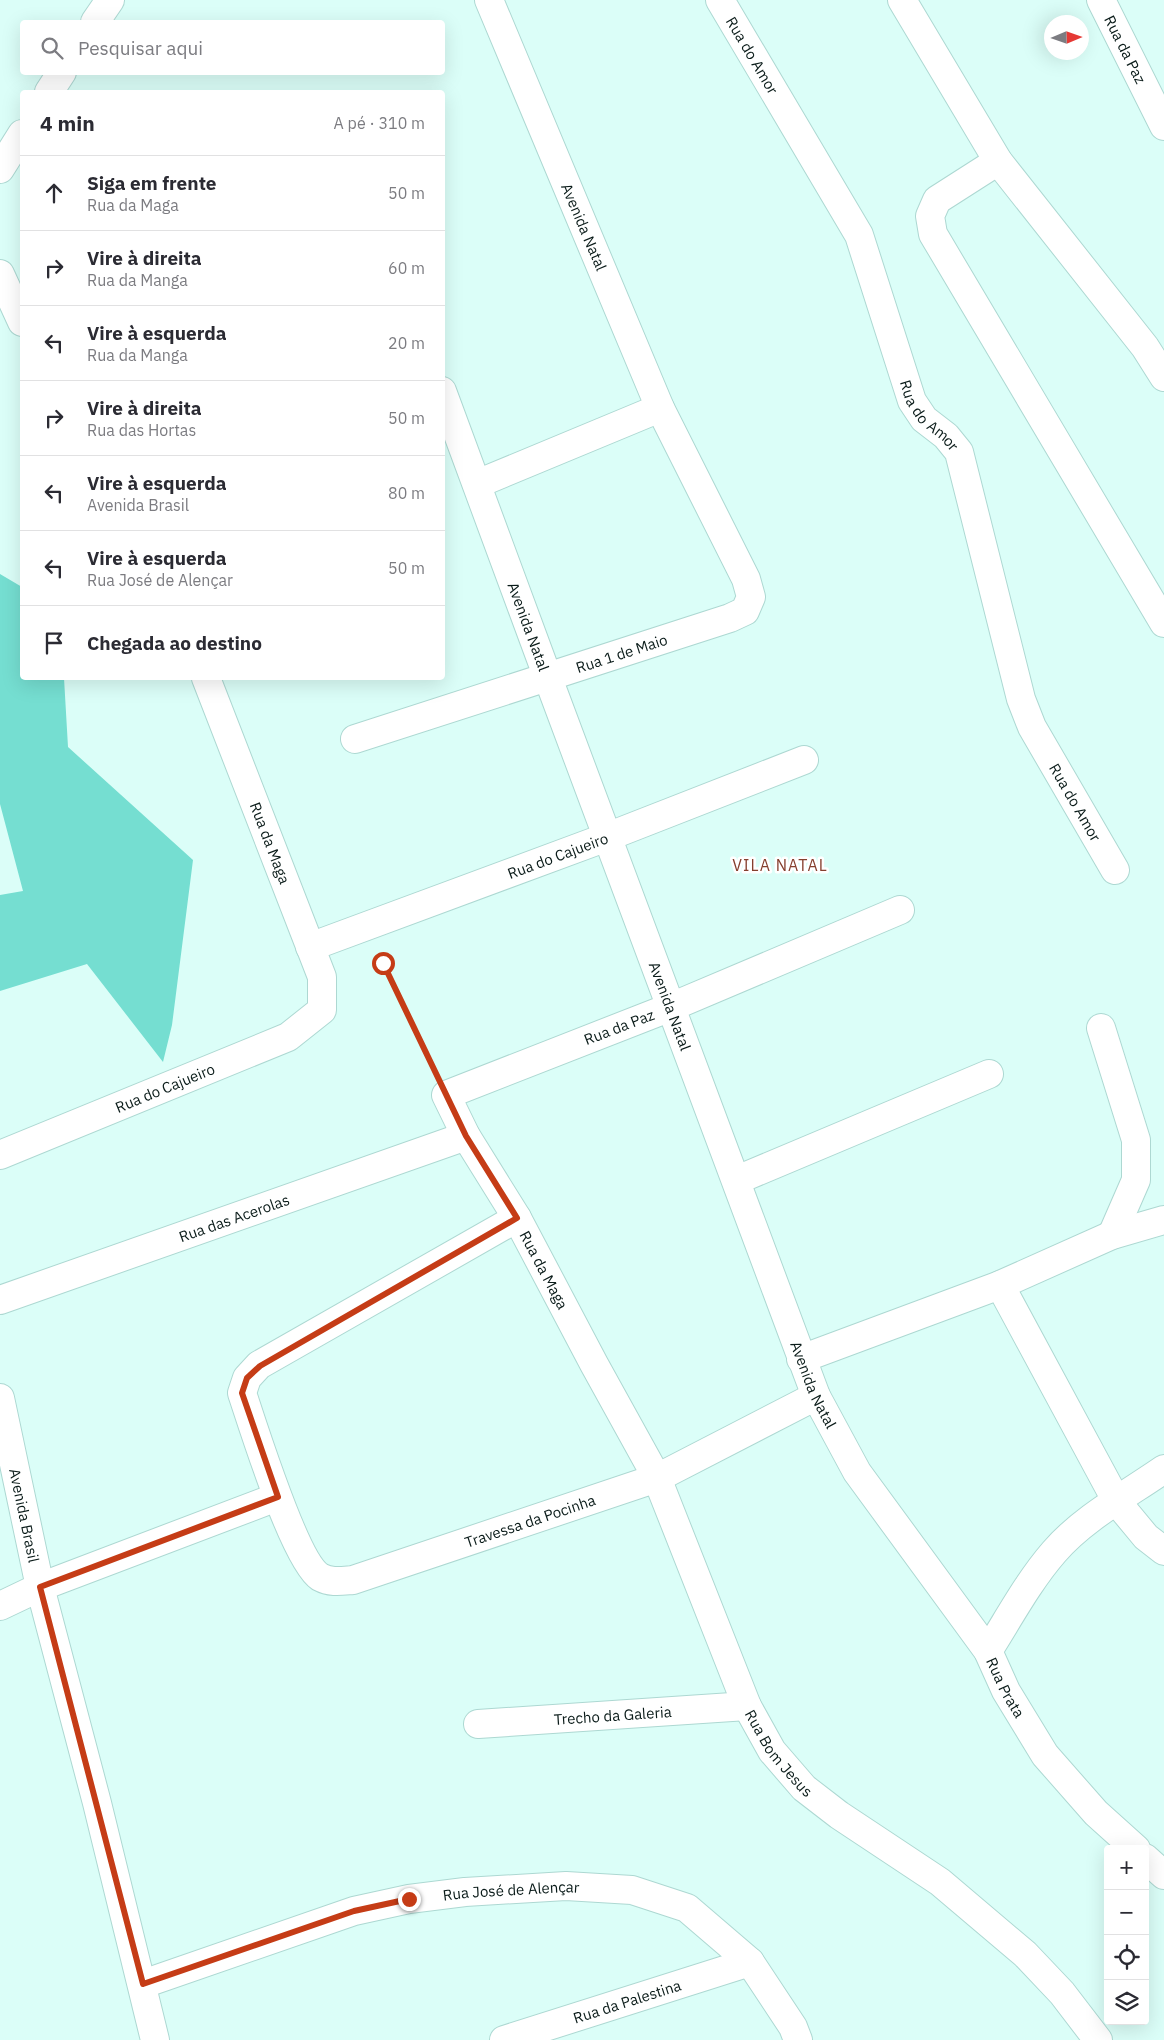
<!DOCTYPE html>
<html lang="pt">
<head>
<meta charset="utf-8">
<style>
  body { margin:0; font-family:"IBM Plex Sans",sans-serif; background:#f7f7f7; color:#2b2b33 }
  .controls { position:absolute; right:15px; bottom:15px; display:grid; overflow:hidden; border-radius:5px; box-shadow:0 5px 20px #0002 }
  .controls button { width:45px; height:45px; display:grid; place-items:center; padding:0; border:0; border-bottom:1px solid #e1e1e2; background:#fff; color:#2b2b33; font:25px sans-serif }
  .compass { position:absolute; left:1044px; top:15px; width:45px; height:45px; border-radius:50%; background:#fff; box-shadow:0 5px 20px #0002; rotate:88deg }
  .stop { position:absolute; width:15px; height:15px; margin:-11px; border:4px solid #c53c16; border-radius:50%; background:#fff }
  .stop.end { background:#c53c16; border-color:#fff; box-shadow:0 1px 5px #0008 }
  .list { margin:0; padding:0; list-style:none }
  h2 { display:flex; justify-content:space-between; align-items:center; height:65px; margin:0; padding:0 20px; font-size:21px }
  h2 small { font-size:16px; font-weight:400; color:#7c7c81 }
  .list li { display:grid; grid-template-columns:32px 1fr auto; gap:15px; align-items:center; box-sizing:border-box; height:75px; padding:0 20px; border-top:1px solid #e1e1e2 }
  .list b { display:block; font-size:19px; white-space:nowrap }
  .list p { margin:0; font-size:16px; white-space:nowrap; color:#7c7c81 }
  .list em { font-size:16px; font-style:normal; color:#7c7c81 }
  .icon { flex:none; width:28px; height:28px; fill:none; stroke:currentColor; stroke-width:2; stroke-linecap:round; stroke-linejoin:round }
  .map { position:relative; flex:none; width:1164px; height:2040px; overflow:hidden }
  .search { position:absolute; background:#fff; box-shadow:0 5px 20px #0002; left:20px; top:20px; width:425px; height:55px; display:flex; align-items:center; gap:12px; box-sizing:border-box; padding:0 18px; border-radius:5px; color:#7c7c81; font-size:19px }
  .panel { position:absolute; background:#fff; box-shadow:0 5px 20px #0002; left:20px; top:90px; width:425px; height:590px; border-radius:5px }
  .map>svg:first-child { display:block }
  .green { fill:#75ded1 }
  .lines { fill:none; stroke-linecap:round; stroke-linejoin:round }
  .minor-casing { stroke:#add8d2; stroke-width:30 }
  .tertiary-casing { stroke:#add8d2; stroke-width:30 }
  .path { stroke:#77918d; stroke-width:3; stroke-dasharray:4 2.5; stroke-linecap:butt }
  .minor { stroke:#fff; stroke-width:28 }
  .tertiary { stroke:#fff; stroke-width:28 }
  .route { stroke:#c53c16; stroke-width:6 }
  .labels { text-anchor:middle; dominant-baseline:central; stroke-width:5; stroke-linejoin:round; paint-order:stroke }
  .street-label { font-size:15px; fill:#0a1b19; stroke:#fff }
  .neighbourhood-label { font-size:16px; letter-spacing:1px; fill:#853f2e; stroke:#fff }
</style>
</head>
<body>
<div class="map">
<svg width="1164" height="2040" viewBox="0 0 1164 2040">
  <rect width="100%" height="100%" fill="#dbfef8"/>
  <path class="green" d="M0,574L22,587V678H64L68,747L193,860L172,1025L163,1062L87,964L0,991V895L23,891L0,804Z"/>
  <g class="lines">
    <defs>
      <g id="minor">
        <path id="s1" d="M720,0L859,235L912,401L924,419L946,436L959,452L1021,699L1032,727L1115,870"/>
        <path d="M902,0L998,161L1145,347L1164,377"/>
        <path id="s2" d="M1101,0L1164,126"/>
        <path d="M998,161L937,200L930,216L933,234L1164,623"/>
        <path d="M0,274L22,322"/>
        <path id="s3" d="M442,391L548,678L816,1396L857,1472L988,1651L1006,1691L1045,1755L1096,1813L1136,1849"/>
        <path d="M477,484L660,408"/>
        <path id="s4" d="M355,739L730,618L745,611L751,597L746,579L660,408L489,0"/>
        <path id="s5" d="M900,910L671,1007L446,1095L466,1136L517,1218L594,1364L657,1478L747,1706L772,1751L804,1788L839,1815L940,1882L1025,1954L1062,1993L1098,2040"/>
        <path id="s6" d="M310,947L607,837L804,760"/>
        <path d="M1101,1028L1136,1140V1180L1112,1235"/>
        <path id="s7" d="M0,1155L288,1037L322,1010V977L206,678"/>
        <path d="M737,1180L989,1074"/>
        <path id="s8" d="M517,1218L259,1365L247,1378L242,1393C253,1426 295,1561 320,1577C331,1583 341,1581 353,1580L657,1478L816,1396"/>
        <path d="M1000,1285L1117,1502L1146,1537L1164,1551"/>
        <path id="s9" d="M0,1300L466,1136"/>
        <path d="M801,1359L1000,1285L1112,1235L1164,1220"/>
        <path d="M0,1606L40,1587L277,1497"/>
        <path d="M988,1651C1009,1618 1028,1582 1054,1552C1082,1519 1128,1494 1164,1469"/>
        <path id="s10" d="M478,1724L747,1706"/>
        <path d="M1145,1858L1164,1875"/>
        <path id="s11" d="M143,1984L354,1911L409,1899L465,1892L566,1886L632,1890L687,1908L750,1962L793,2027L798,2040"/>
        <path id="s12" d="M504,2040L750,1962"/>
      </g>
      <g id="tertiary">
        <path d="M95,22L110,0"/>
        <path d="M49,92L62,72"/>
        <path d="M0,169L22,134"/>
        <path id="s13" d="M0,1398L40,1587L97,1803L155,2040"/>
      </g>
    </defs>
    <use href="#minor" class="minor-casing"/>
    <use href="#tertiary" class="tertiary-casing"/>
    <path class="path" d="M383,963L432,1067"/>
    <use href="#minor" class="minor"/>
    <use href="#tertiary" class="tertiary"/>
  </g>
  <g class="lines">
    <path class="route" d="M383,963L466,1136L517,1218L260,1366L247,1378L242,1393L278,1497L40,1587L143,1984L354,1911L409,1899"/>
  </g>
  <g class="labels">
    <g class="street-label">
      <text stroke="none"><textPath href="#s2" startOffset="55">Rua da Paz</textPath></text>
      <text stroke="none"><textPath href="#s1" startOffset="64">Rua do Amor</textPath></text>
      <text transform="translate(584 227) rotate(67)">Avenida Natal</text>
      <text stroke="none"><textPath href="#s1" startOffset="469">Rua do Amor</textPath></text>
      <text stroke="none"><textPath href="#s3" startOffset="251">Avenida Natal</textPath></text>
      <text stroke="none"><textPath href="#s4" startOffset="280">Rua 1 de Maio</textPath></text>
      <text stroke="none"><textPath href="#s1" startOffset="889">Rua do Amor</textPath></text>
      <text transform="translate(270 843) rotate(69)">Rua da Maga</text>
      <text stroke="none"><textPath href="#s6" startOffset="264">Rua do Cajueiro</textPath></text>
      <text stroke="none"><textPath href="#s3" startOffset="656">Avenida Natal</textPath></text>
      <text transform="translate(619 1027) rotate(-21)">Rua da Paz</text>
      <text stroke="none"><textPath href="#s7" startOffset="178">Rua do Cajueiro</textPath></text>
      <text stroke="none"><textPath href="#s9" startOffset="248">Rua das Acerolas</textPath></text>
      <text stroke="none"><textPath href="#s5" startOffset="691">Rua da Maga</textPath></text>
      <text stroke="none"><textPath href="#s3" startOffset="1061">Avenida Natal</textPath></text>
      <text stroke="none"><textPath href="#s13" startOffset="120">Avenida Brasil</textPath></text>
      <text stroke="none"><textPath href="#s8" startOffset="752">Travessa da Pocinha</textPath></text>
      <text stroke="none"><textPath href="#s3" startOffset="1421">Rua Prata</textPath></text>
      <text stroke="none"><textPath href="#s10" startOffset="135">Trecho da Galeria</textPath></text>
      <text stroke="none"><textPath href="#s5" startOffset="1230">Rua Bom Jesus</textPath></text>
      <text stroke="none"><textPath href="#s11" startOffset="382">Rua José de Alençar</textPath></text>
      <text stroke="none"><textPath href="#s12" startOffset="129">Rua da Palestina</textPath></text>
    </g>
    <g class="neighbourhood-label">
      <text x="780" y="865">VILA NATAL</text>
    </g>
  </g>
</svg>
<div class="controls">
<button>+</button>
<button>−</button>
<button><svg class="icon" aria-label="locate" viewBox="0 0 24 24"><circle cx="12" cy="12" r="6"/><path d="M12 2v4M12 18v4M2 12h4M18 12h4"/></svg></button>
<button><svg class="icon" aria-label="layers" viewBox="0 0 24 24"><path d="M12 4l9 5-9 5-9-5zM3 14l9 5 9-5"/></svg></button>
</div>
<svg class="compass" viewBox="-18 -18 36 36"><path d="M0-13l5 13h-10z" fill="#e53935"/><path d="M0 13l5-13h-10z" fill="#7c7c81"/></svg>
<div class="stop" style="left:383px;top:963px"></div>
<div class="stop end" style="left:409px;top:1899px"></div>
<div class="search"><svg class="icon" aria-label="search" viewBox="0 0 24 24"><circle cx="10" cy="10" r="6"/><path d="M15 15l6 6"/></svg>Pesquisar aqui</div>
<section class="panel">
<h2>4 min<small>A pé · 310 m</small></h2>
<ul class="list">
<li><svg class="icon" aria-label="ahead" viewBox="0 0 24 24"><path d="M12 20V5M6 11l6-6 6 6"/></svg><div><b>Siga em frente</b><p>Rua da Maga</p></div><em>50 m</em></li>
<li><svg class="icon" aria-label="right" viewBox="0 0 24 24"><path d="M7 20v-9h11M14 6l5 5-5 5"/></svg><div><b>Vire à direita</b><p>Rua da Manga</p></div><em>60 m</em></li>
<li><svg class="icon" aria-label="left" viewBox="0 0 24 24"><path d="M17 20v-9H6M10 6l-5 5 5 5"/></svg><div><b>Vire à esquerda</b><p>Rua da Manga</p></div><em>20 m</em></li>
<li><svg class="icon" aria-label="right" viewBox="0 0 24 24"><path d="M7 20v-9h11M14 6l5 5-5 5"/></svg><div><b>Vire à direita</b><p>Rua das Hortas</p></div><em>50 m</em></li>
<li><svg class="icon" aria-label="left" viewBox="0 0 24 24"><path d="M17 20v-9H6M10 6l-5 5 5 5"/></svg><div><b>Vire à esquerda</b><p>Avenida Brasil</p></div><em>80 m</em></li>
<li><svg class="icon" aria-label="left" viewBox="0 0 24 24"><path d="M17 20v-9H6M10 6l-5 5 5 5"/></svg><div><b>Vire à esquerda</b><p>Rua José de Alençar</p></div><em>50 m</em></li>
<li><svg class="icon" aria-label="arrive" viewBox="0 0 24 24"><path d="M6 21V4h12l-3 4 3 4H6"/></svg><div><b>Chegada ao destino</b></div></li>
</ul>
</section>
</div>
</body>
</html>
